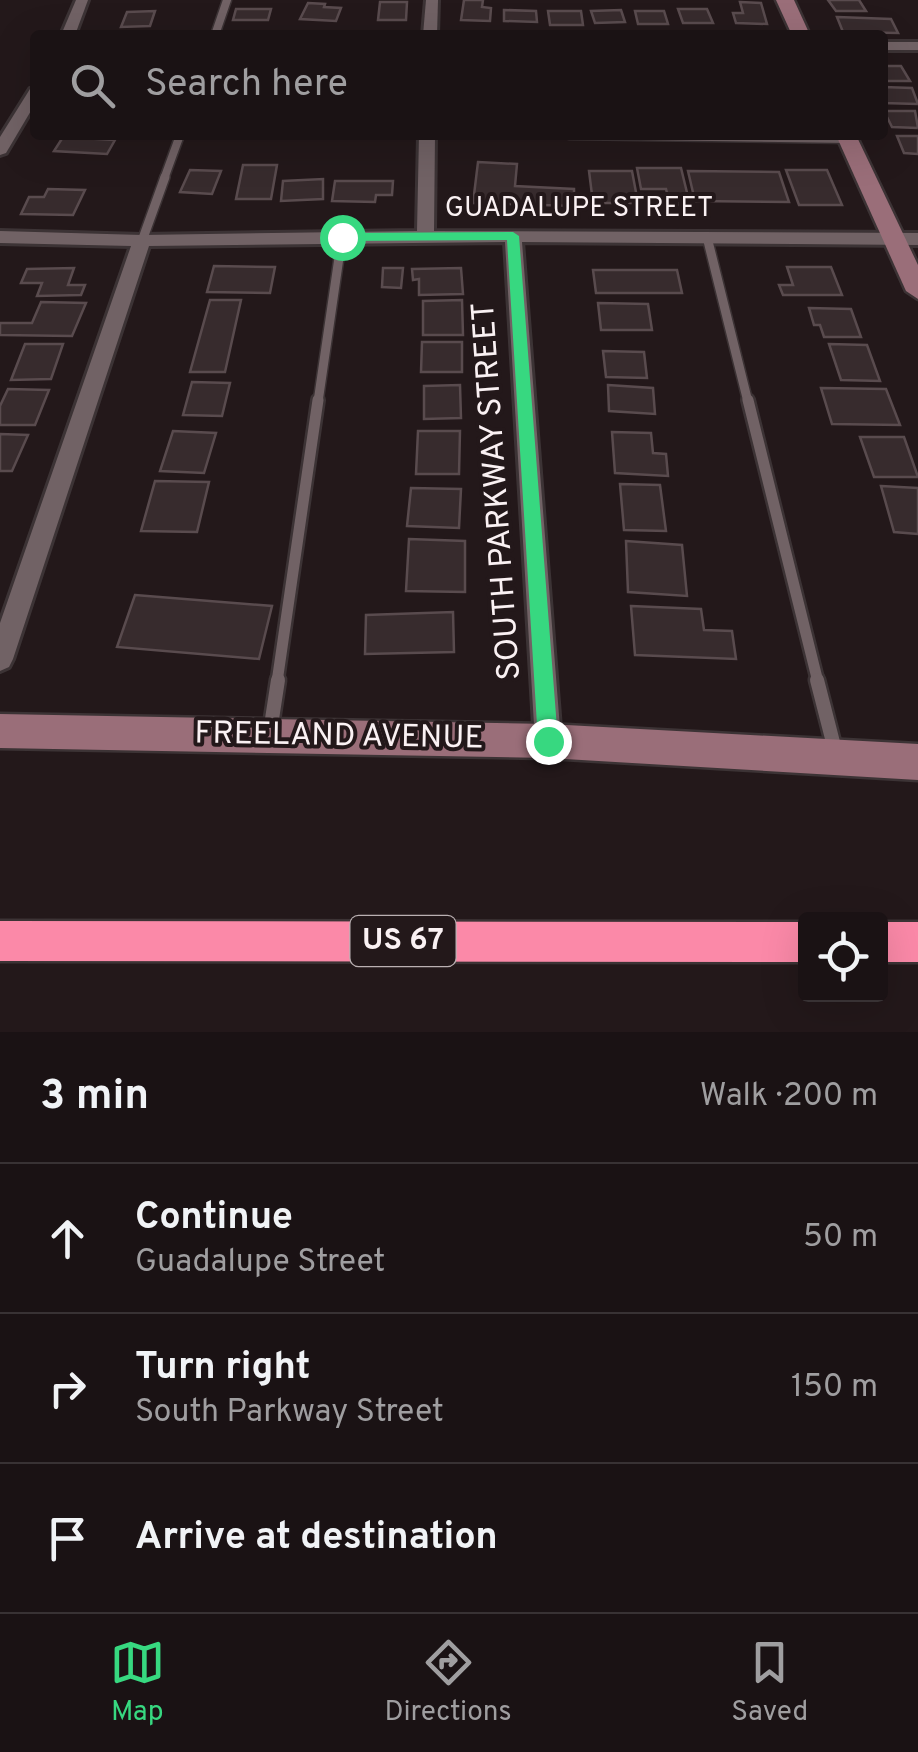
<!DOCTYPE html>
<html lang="en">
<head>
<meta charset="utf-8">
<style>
  body { margin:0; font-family:Overpass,sans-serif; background:#231b1d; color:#f1f3f6 }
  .controls { position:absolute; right:30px; bottom:30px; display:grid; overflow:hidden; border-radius:10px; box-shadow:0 10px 40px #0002 }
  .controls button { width:90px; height:90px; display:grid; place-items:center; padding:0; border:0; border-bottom:2px solid #383234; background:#1a1214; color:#f1f3f6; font:50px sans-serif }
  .stop { position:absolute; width:30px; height:30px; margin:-22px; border:8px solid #37d880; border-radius:50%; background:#fff }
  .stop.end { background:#37d880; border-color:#fff; box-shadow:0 2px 10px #0008 }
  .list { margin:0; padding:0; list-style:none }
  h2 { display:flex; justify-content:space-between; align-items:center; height:130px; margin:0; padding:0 40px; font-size:42px }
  h2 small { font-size:32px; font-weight:400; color:#9f9ea0 }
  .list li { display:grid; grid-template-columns:65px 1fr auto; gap:30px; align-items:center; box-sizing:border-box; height:150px; padding:0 40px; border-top:2px solid #383234 }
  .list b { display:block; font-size:38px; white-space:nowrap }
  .list p { margin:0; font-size:32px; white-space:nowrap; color:#9f9ea0 }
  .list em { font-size:32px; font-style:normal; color:#9f9ea0 }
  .icon { flex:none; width:55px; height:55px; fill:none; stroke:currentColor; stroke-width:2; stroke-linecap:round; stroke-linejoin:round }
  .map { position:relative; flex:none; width:918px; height:1032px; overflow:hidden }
  .search { position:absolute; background:#1a1214; box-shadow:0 10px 40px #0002; left:30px; right:30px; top:30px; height:110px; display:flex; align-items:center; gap:25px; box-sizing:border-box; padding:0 35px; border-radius:10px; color:#9f9ea0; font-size:38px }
  .sheet { height:580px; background:#1a1214 }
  nav { display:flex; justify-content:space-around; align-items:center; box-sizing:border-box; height:140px; border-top:2px solid #383234; background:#1a1214; font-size:28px; color:#9f9ea0 }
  nav a { display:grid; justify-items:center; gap:5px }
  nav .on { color:#37d880 }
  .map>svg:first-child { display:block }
  .building { fill:#372b2d; stroke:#594b4e; stroke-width:2.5 }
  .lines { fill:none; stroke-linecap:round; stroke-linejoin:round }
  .lane-far3-casing { stroke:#3c3335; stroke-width:11 }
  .lane-far2-casing { stroke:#3c3335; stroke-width:12 }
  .lane-far1-casing { stroke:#3c3335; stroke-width:16 }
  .lane-casing { stroke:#3c3335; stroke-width:19 }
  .street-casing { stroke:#3c3335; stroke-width:6 }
  .secondary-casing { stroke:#3c3335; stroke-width:5 }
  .highway-casing { stroke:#3c3335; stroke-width:5 }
  .lane-far3 { stroke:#716265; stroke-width:8 }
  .lane-far2 { stroke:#716265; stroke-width:9 }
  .lane-far1 { stroke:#716265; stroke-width:11 }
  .lane { stroke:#716265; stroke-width:14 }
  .street { fill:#716265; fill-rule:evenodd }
  .secondary { fill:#9a6e79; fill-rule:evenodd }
  .highway { fill:#fb89a8; fill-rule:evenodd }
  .route { fill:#37d880 }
  .labels { text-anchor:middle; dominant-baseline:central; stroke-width:8; stroke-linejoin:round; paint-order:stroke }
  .far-street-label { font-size:28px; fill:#faf1f3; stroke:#23181a }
  .shield { fill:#23181a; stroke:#bab0b2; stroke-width:2.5 }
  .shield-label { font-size:30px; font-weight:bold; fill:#faf1f3 }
  .street-label { font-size:32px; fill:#faf1f3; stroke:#23181a }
</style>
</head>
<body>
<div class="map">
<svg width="918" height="1032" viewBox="0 0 918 1032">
  <rect width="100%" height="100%" fill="#23181a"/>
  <g class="building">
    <path d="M464,0H483L482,7L491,8L490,21L461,20Z"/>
    <path d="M828,0H859L866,11H836Z"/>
    <path d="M380,2H407L406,20H378Z"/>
    <path d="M740,2L761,3L767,24L736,23L733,13H743Z"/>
    <path d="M308,3L325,4L324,7L341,8L336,21L300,19Z"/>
    <path d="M236,9H271L268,20H233Z"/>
    <path d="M678,9H707L713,23H683Z"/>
    <path d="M504,10L536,11L537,22L504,21Z"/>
    <path d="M621,10L625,22L595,23L591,11Z"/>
    <path d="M155,11L150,26L121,27L127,12Z"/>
    <path d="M548,11H581L583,25H550Z"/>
    <path d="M635,11H664L668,24H638Z"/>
    <path d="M837,17L891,19L898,33L843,32Z"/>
    <path d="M883,66H901L910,81H883Z"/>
    <path d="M883,87L912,88L918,104L883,103Z"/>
    <path d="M884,111H915L918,128L892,127Z"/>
    <path d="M897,136H918V154L904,153Z"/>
    <path d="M63,137L115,140L107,154L54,151Z"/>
    <path d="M478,162L517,164L515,186L574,189V206L473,203Z"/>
    <path d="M243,165H277L271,199H236Z"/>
    <path d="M637,168H681L690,205H670L666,189H641Z"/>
    <path d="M190,170L221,171L212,194L180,192Z"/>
    <path d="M786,170H827L842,205H799Z"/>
    <path d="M589,171H632L638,203H593Z"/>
    <path d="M688,171L779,172L789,202L695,201Z"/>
    <path d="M323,179V199L281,201L283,181Z"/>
    <path d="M335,181H393L392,195H376L375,202L332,201Z"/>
    <path d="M48,189L85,190L73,215L21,214L29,197H44Z"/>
    <path d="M214,266L275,267L270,293L207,292Z"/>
    <path d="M787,267H831L842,295H783L779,285H793Z"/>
    <path d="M74,268L68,285H85L81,295L37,296L42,283H21L27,269Z"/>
    <path d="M383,268H403L401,288L382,287Z"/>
    <path d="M461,268L463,294L419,295V279L413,280L412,269Z"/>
    <path d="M593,270H677L682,293H596Z"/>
    <path d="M210,300H241L225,372H190Z"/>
    <path d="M462,300L463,335H423V301Z"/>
    <path d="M41,302L86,303L72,336L0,335V323H32Z"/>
    <path d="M598,303L648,304L652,330H601Z"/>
    <path d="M809,308L851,309L861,337H824L820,325H814Z"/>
    <path d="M422,342H462V372H421Z"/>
    <path d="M25,344H63L51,379L11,380Z"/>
    <path d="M829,344L867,345L880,381L841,380Z"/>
    <path d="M603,351L644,352L647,378L606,377Z"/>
    <path d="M192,382L230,383L222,416L183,415Z"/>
    <path d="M460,385L461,418L424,419V386Z"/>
    <path d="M608,385L653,388L655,414L609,411Z"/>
    <path d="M821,388L886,389L900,425L832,424Z"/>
    <path d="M8,389L49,390L35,425H0V406Z"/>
    <path d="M173,431L216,433L204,473L160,471Z"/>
    <path d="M418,431H460L459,474H416Z"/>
    <path d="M612,432L651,433L653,453L666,454L668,476L615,473Z"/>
    <path d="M0,434L28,435L12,471H0Z"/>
    <path d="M860,437H904L918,477H874Z"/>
    <path d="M155,481L209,482L197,532L141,531Z"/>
    <path d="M620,484L660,485L666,531L624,530Z"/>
    <path d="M881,486L918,488V534L894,532Z"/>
    <path d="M411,488L461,489L459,528L407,526Z"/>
    <path d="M409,539L465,541V592L406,591Z"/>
    <path d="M626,541L682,545L687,596L628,592Z"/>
    <path d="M135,595L272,606L259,659L117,647Z"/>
    <path d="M631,606L701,609L704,630L732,631L736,659L635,655Z"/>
    <path d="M453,612L454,652L365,654L366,615Z"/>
  </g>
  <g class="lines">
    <defs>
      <g id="lane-far3">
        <path d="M215,35L227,0"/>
        <path d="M569,135L848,139"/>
        <path d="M164,179L180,135"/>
      </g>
      <g id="lane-far2">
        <path d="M707,237L748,402"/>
        <path d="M142,241L165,177"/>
        <path d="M318,402L342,237"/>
      </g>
      <g id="lane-far1">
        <path d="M748,400L818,682"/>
        <path d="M277,682L318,400"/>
      </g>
      <g id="lane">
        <path d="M817,680L836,754"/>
        <path d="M270,732L278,680"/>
      </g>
      <g id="street">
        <path d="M76,0H88L75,35H61Z"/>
        <path d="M426,0H438L437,35H423Z"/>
        <rect x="883" y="42" width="35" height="8"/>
        <path d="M35,88V104L6,153L0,155V137L30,89Z"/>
        <path d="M419,135H435L434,231L918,233V245L522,242L561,741L557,750L548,754L539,750L535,741L505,242L149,246L13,659L9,667L0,671V623L131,246L0,243V231L142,235L417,231Z"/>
      </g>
      <g id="secondary">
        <path d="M776,0H794L810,35H792Z"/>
        <path d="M836,135H856L918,265V299L906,291Z"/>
        <path d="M0,714L548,724L918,744V780L548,758L0,748Z"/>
      </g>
      <g id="highway">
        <path d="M0,921L806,922V962L0,961Z"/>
        <rect x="880" y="922" width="38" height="40"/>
      </g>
    </defs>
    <use href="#lane-far3" class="lane-far3-casing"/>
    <use href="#lane-far2" class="lane-far2-casing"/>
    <use href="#lane-far1" class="lane-far1-casing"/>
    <use href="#lane" class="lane-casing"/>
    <use href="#street" class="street-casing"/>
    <use href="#secondary" class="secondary-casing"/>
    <use href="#highway" class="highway-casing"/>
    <use href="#lane-far3" class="lane-far3"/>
    <use href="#lane-far2" class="lane-far2"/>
    <use href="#lane-far1" class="lane-far1"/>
    <use href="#lane" class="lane"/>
    <use href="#street" class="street"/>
    <use href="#secondary" class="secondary"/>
    <use href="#highway" class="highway"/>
  </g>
  <path class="route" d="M513,232L519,236L558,741L548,751L538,741L507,240L342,241L335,237L342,233Z"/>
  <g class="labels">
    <g class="far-street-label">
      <text x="579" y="209">GUADALUPE STREET</text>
    </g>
    <rect class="shield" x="350.5" y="916" width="105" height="50" rx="8"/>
    <g class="shield-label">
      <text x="403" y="941">US 67</text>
    </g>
    <g class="street-label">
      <text transform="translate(498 491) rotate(-94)">SOUTH PARKWAY STREET</text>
      <text transform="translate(339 737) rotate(1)">FREELAND AVENUE</text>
    </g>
  </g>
</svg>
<div class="controls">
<button><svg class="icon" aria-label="locate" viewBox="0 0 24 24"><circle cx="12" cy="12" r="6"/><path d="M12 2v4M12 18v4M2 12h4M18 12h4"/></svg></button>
</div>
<div class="stop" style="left:342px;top:237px"></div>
<div class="stop end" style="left:548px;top:741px"></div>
<div class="search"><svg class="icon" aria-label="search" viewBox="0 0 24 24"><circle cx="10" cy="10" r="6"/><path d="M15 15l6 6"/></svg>Search here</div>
</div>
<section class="sheet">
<h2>3 min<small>Walk · 200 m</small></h2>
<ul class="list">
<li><svg class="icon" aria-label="ahead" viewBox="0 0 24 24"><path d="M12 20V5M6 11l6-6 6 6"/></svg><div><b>Continue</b><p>Guadalupe Street</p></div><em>50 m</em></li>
<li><svg class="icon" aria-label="right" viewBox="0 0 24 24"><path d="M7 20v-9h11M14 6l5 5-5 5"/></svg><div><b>Turn right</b><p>South Parkway Street</p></div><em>150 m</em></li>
<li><svg class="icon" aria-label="arrive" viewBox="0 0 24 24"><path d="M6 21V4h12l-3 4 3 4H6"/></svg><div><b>Arrive at destination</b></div></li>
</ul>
</section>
<nav>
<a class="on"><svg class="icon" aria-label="map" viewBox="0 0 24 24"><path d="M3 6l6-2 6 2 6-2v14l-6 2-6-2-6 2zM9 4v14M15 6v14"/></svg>Map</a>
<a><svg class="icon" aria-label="directions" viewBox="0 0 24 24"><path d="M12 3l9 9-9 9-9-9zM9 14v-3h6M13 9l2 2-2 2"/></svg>Directions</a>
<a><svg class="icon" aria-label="saved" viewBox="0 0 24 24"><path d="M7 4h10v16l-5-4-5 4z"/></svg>Saved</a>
</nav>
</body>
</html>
